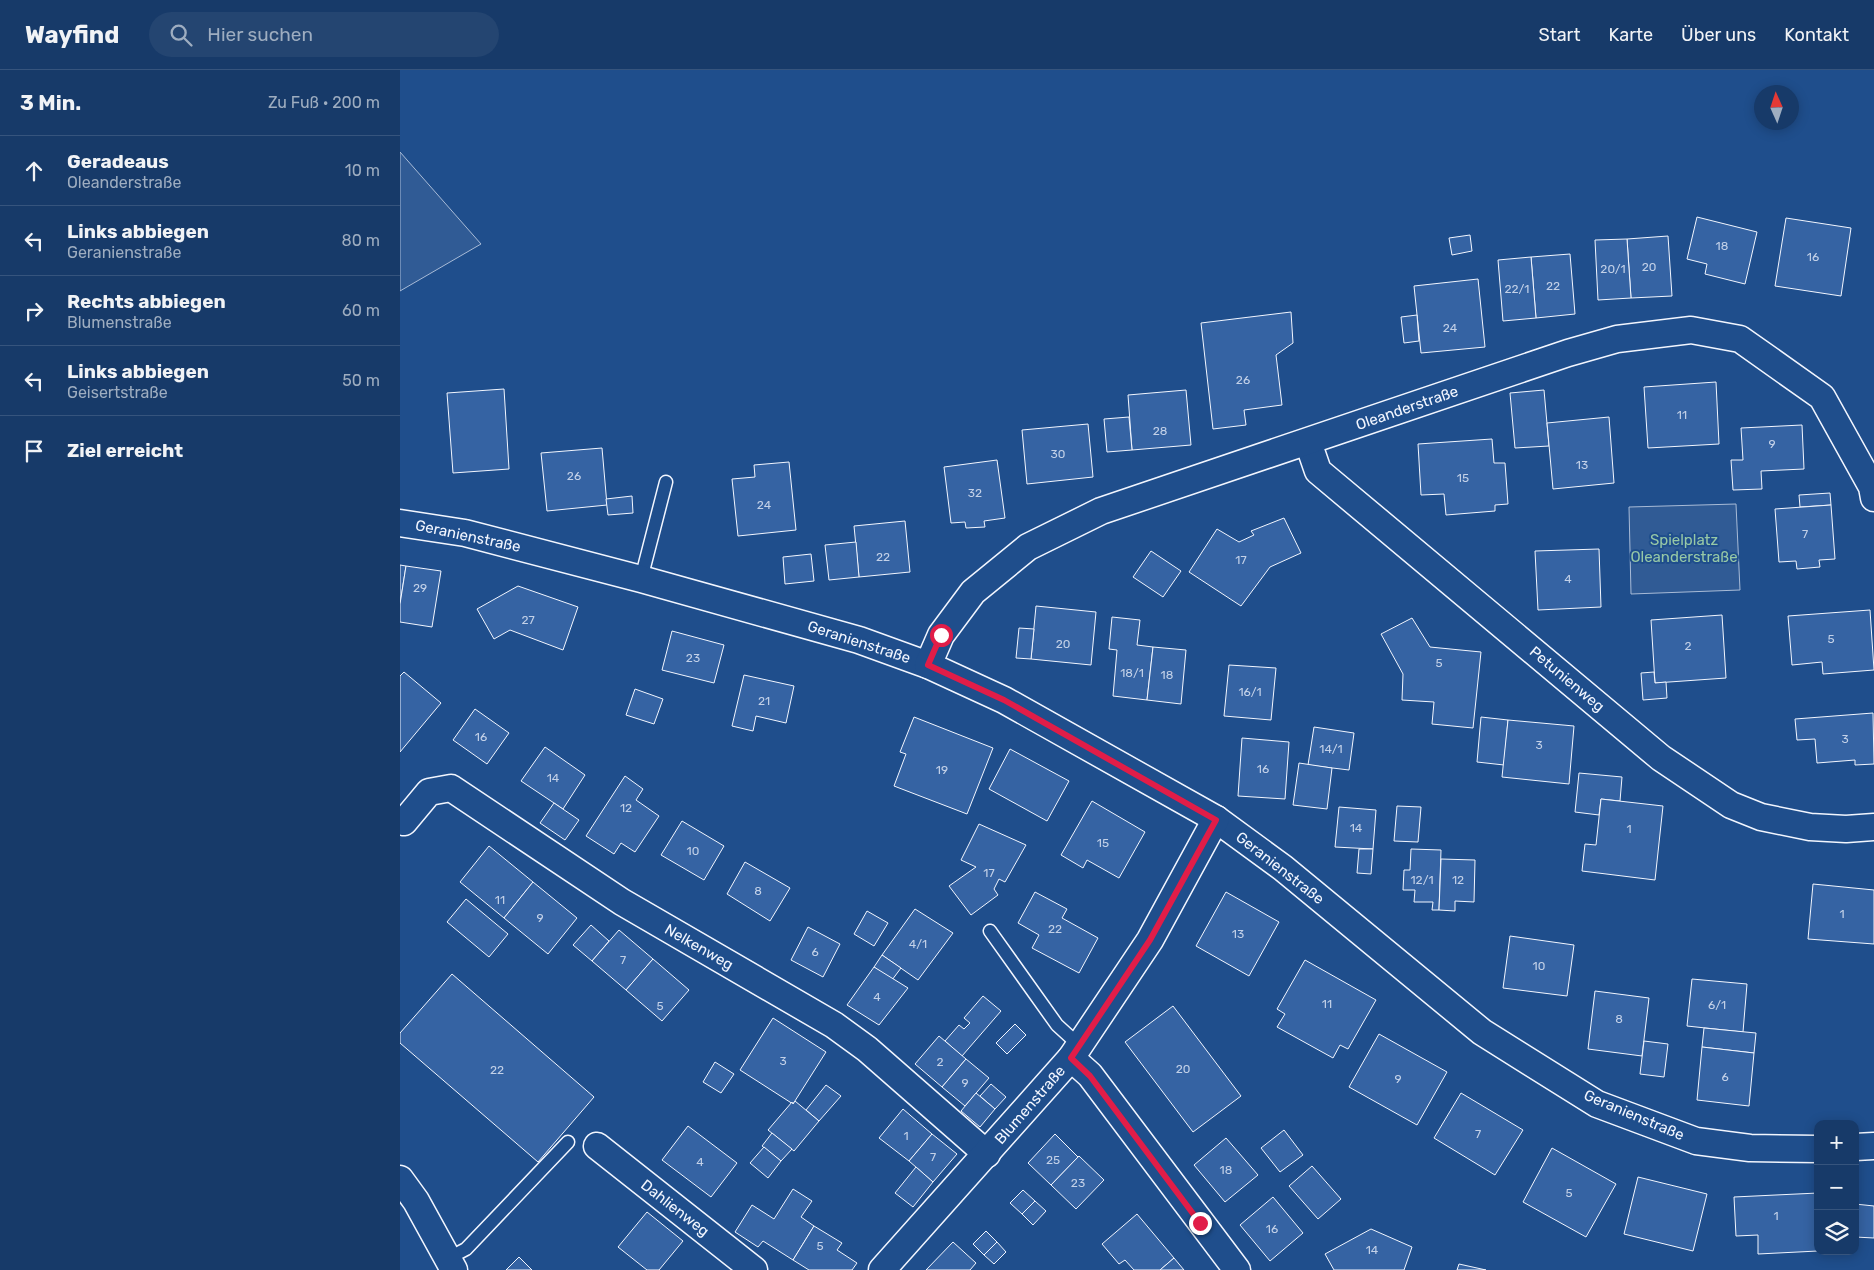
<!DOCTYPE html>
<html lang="de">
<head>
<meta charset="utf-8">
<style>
  body { margin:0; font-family:Rubik,sans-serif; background:#244571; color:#f1f3f6 }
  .controls { position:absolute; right:15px; bottom:15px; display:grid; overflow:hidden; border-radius:10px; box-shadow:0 2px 12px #0003 }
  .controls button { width:45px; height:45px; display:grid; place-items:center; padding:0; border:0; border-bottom:1px solid #36547d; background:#173a69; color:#f1f3f6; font:25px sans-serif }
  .compass { position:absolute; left:1354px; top:15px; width:45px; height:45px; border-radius:50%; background:#173a69; box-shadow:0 2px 12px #0003; rotate:357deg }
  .stop { position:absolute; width:15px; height:15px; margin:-11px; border:4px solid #e11d48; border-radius:50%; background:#fff }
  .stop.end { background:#e11d48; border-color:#fff; box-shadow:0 1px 5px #0008 }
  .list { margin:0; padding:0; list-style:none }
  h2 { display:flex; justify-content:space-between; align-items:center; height:65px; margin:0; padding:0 20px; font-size:21px }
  h2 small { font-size:16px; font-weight:400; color:#9eadc0 }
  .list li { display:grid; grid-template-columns:32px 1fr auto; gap:15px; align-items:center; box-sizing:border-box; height:70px; padding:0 20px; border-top:1px solid #36547d }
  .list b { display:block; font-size:19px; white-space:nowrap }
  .list p { margin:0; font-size:16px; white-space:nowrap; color:#9eadc0 }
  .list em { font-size:16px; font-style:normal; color:#9eadc0 }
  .icon { flex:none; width:28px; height:28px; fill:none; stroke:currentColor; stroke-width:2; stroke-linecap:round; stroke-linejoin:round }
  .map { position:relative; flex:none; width:1474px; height:1200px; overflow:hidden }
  header { display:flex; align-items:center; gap:30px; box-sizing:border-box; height:70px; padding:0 25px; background:#173a69; border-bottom:1px solid #36547d }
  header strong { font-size:24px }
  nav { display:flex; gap:28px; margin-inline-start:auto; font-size:18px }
  .search { width:350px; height:45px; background:#244571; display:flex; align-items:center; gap:12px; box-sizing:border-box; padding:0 18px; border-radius:28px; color:#9eadc0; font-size:19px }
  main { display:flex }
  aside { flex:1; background:#173a69 }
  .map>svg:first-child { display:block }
  .built { fill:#305b95; stroke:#a8bbd7 }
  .building { fill:#3563a3; stroke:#f2f6ff }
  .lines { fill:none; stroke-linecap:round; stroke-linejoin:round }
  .lane-casing { stroke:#f2f6ff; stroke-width:15 }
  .street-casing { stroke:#f2f6ff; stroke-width:29 }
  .lane { stroke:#1f4e8c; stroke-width:12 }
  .street { stroke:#1f4e8c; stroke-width:26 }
  .route { stroke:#e11d48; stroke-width:6 }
  .labels { text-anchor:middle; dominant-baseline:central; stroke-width:4; stroke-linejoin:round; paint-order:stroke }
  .number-label { font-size:12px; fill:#c3d1e8 }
  .street-label { font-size:15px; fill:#f2f6ff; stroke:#1f4e8c }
  .park-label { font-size:15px; fill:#97c8a6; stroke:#1f4e8c }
</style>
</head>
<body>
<header>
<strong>Wayfind</strong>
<div class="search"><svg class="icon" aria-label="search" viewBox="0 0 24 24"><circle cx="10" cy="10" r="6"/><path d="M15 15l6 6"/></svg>Hier suchen</div>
<nav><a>Start</a><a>Karte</a><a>Über uns</a><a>Kontakt</a></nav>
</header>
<main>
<aside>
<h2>3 Min.<small>Zu Fuß · 200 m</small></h2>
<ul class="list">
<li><svg class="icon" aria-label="ahead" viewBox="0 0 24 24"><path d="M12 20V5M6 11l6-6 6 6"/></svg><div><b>Geradeaus</b><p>Oleanderstraße</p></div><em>10 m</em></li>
<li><svg class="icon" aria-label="left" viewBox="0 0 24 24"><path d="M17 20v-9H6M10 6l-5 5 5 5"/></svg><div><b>Links abbiegen</b><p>Geranienstraße</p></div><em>80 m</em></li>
<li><svg class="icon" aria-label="right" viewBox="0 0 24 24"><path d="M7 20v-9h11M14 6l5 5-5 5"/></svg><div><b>Rechts abbiegen</b><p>Blumenstraße</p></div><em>60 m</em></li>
<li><svg class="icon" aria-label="left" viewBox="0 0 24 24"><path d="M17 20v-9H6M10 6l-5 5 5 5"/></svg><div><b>Links abbiegen</b><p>Geisertstraße</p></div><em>50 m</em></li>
<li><svg class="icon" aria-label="arrive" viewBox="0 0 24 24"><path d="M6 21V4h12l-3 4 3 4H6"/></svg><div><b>Ziel erreicht</b></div></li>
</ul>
</aside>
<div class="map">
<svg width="1474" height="1200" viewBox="0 0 1474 1200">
  <rect width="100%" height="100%" fill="#1f4e8c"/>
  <g class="built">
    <path d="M0,82L81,174L0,221Z"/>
    <path d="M1336,434L1340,520L1231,524L1229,437Z"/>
  </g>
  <g class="building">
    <path d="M1297,147L1357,162L1345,214L1305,204L1307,194L1287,189Z"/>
    <path d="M1386,148L1451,158L1441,226L1375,216Z"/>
    <path d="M1070,165L1072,181L1052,185L1049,168Z"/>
    <path d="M1268,166L1272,226L1231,228L1227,169Z"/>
    <path d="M1227,169L1231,228L1198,230L1195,170Z"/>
    <path d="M1170,184L1175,244L1136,248L1131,187Z"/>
    <path d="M1131,187L1136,248L1103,251L1098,190Z"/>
    <path d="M1078,209L1085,277L1021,283L1014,216Z"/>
    <path d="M891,242L893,273L876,285L882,335L844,340L846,355L813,359L801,253Z"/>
    <path d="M1017,245L1019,271L1004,273L1001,247Z"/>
    <path d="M1316,312L1319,374L1248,378L1244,317Z"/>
    <path d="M104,319L109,399L53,403L47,323Z"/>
    <path d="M786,320L791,375L732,380L728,325Z"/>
    <path d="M1144,320L1149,376L1115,378L1110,323Z"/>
    <path d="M729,347L732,380L707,382L704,349Z"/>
    <path d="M1209,347L1214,413L1153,419L1147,353Z"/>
    <path d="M688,354L693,407L627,414L622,360Z"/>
    <path d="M1402,355L1404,399L1361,401L1362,419L1333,420L1331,390H1343L1341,358Z"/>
    <path d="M1092,369L1094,393H1105L1108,434L1095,435V441L1046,445L1044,424L1021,425L1018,374Z"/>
    <path d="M202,378L207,435L147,441L141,383Z"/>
    <path d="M597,390L605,448L584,451L585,457L566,458L565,452L551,453L544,397Z"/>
    <path d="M389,392L396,460L338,466L332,409L355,407L354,395Z"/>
    <path d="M1430,423L1431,435L1400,437L1399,425Z"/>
    <path d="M232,426L233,443L208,445L206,429Z"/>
    <path d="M1431,435L1435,489L1419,490L1420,497L1397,499L1396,491L1379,492L1375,439Z"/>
    <path d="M884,448L901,483L870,497L841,536L789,502L817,459L839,472L854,465L851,461Z"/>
    <path d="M505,451L510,502L459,507L454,456Z"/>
    <path d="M456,472L459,507L429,510L425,475Z"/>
    <path d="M1199,479L1201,537L1138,540L1135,481Z"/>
    <path d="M751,481L781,501L763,527L733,507Z"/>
    <path d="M411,484L414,511L385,514L383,487Z"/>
    <path d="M0,495L6,496L0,534Z"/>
    <path d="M6,496L41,501L32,557L0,552V534Z"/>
    <path d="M118,516L178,537L163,580L110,560L94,569L77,539Z"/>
    <path d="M636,536L696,542L691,595L631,589Z"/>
    <path d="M1470,540L1474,600L1423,604L1422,592L1392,595L1388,546Z"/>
    <path d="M1322,545L1326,608L1255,613L1251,550Z"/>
    <path d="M712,547L740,550L737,575L753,577L747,630L713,626L717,580L709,579Z"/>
    <path d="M1012,548L1030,577L1081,582L1073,658L1032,654L1034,632L1002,630L1003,604L981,564Z"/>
    <path d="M619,558L634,559L631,589L616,588Z"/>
    <path d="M272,561L324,575L314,613L262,600Z"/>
    <path d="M753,577L786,580L781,634L747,630Z"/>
    <path d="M829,595L876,598L871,650L824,646Z"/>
    <path d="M4,602L41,633L0,682V606Z"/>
    <path d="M1254,602L1255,613L1266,612L1267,628L1243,630L1241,603Z"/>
    <path d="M344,605L394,616L386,653L356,646L353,661L332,656Z"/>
    <path d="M235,619L263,629L254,654L226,645Z"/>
    <path d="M75,639L109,663L87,694L53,670Z"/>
    <path d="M1473,643L1474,694L1455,695V690L1417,693L1415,669L1397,670L1395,649Z"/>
    <path d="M514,647L593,678L567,744L494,716L506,684L500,682Z"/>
    <path d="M1081,647L1108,650L1104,695L1077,692Z"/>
    <path d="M1108,650L1174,656L1169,714L1102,707Z"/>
    <path d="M914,657L954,663L949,700L908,695Z"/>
    <path d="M842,668L889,672L885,729L838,726Z"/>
    <path d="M145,677L185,705L163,739L121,711Z"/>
    <path d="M610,679L669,711L647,751L589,719Z"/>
    <path d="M899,693L932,698L927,739L893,735Z"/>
    <path d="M1179,703L1222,707L1220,731L1201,729L1199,745L1175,742Z"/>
    <path d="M225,706L243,719L236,730L259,746L235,782L221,773L214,784L186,766Z"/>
    <path d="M1201,729L1263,736L1255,810L1182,801L1185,774L1196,775Z"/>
    <path d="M692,731L745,762L719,808L687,790L683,798L661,785Z"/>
    <path d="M154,733L179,750L165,770L140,753Z"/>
    <path d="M997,736L1021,737L1018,772L994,771Z"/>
    <path d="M939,737L976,740L973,779L935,777Z"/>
    <path d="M282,751L324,776L304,810L261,785Z"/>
    <path d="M579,754L626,775L605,812L599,809L594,819L598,825L571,845L549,816L576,797L561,790Z"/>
    <path d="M89,776L133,812L104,848L60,812Z"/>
    <path d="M959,779H973L971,804L957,803Z"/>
    <path d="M1011,779L1041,780L1039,840H1032L1033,832H1014L1015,820H1003L1004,800H1010Z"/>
    <path d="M1041,789L1075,790L1074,832L1055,831V841L1039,840Z"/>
    <path d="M345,792L390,818L370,851L327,824Z"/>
    <path d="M133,812L177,848L148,884L104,848Z"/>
    <path d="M1413,814L1474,820V874L1408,869Z"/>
    <path d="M635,822L667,839L662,848L698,868L679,903L632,878L639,865L618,853Z"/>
    <path d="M826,822L879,852L849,906L796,876Z"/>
    <path d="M66,829L108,864L89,887L47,852Z"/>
    <path d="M515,839L553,863L518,910L482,885Z"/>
    <path d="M467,841L488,853L474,876L454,864Z"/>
    <path d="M191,855L209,871L192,891L173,875Z"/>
    <path d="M408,857L440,874L423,907L391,890Z"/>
    <path d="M219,860L253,889L226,920L192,891Z"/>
    <path d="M1110,866L1174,875L1167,926L1103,918Z"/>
    <path d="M482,885L501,898L492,910L474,897Z"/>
    <path d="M253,889L289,920L262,951L226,920Z"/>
    <path d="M905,890L976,930L948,979L940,975L933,988L877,957L885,944L877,939Z"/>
    <path d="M474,897L508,918L479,955L447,935Z"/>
    <path d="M52,904L194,1027L138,1092L0,973V963Z"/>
    <path d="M1292,909L1347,914L1343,962L1287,956Z"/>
    <path d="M1195,921L1249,928L1242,986L1188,979Z"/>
    <path d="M583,926L601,941L562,986L545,971L559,955L564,959L570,953L564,948Z"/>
    <path d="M773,936L841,1026L793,1062L725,972Z"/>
    <path d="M373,948L426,982L393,1034L340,1000Z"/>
    <path d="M615,954L626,965L607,984L596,973Z"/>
    <path d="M1304,958L1356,963L1354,983L1302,977Z"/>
    <path d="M979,964L1047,1002L1017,1055L949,1017Z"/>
    <path d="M539,966L566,989L542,1017L515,994Z"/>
    <path d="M1244,971L1268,974L1264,1007L1240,1004Z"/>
    <path d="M1302,977L1354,983L1349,1036L1297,1030Z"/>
    <path d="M566,989L589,1008L565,1036L542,1017Z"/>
    <path d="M315,992L334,1004L321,1023L303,1012Z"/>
    <path d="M591,1014L606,1027L595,1039L580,1026Z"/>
    <path d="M426,1015L441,1026L419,1051L406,1040Z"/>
    <path d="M576,1023L595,1039L580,1057L561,1041Z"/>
    <path d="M1061,1023L1123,1060L1095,1105L1034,1068Z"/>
    <path d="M395,1031L419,1051L394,1081L368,1060L392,1032L393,1034Z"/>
    <path d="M503,1039L532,1064L509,1091L479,1068Z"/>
    <path d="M288,1056L337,1093L311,1127L262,1090Z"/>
    <path d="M884,1060L903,1085L880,1102L861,1078Z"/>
    <path d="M372,1063L392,1079L381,1091L362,1076Z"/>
    <path d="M532,1064L557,1084L533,1112L509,1091Z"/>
    <path d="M655,1064L678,1087L651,1115L628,1093Z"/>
    <path d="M826,1068L858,1105L825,1132L794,1095Z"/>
    <path d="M364,1077L381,1091L368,1108L350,1093Z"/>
    <path d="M1152,1078L1216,1114L1186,1167L1123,1132Z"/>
    <path d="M679,1086L704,1110L676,1139L651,1115Z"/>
    <path d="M912,1096L941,1129L918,1149L889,1116Z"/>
    <path d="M516,1097L533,1112L513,1137L495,1123Z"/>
    <path d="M1238,1107L1307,1124L1293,1181L1224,1164Z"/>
    <path d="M393,1119L412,1131L401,1147L414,1156L393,1190L363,1171L358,1177L335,1162L352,1135L374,1149Z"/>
    <path d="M623,1120L635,1131L622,1144L610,1133Z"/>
    <path d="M1418,1123V1181L1358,1184V1165L1336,1166L1334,1127Z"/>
    <path d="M873,1127L903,1163L870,1191L840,1155Z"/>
    <path d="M635,1131L646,1141L633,1155L622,1144Z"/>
    <path d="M1455,1134L1474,1136V1168L1455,1167Z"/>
    <path d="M247,1142L283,1171L259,1200H247L218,1177Z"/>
    <path d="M737,1144L774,1188L760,1200H734L725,1190L719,1194L702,1174Z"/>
    <path d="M414,1156L442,1173L437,1180L457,1193L452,1200H409L393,1190Z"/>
    <path d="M971,1159L1012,1177L1004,1200H934L925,1184Z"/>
    <path d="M586,1161L597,1172L584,1185L573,1174Z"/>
    <path d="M553,1172L576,1193L570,1200H526Z"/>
    <path d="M597,1172L606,1182L594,1194L584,1185Z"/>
    <path d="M119,1187L132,1200H106Z"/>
    <path d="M774,1188L784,1200H760Z"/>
    <path d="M1059,1194L1086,1200H1057Z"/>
  </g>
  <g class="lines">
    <defs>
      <g id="lane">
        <path d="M241,509L266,412"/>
        <path d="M590,861L657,955L680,976"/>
        <path d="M47,1189L66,1179L168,1072"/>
      </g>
      <g id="street">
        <path d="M908,372L918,401L1261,688L1331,735L1361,747L1410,757L1446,759L1474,757"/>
        <path d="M0,453L65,463L241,509L459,570L528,595L604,630L816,749L883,798L1082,962L1197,1034L1296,1071L1350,1078L1418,1079"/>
        <path d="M528,595L541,565L573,522L628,477L701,441L1168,283L1217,269L1291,260L1340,269L1422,327L1472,417L1474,428"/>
        <path d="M4,752L29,722L51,718L222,832L434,955L467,979L587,1084"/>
        <path d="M671,988L690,1005L837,1200"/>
        <path d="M197,1076L354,1200"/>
        <path d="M1455,1077L1474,1076"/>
        <path d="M0,1109L16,1131L54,1200"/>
        <path d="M482,1200L671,988L750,870L816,749"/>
      </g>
    </defs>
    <use href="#lane" class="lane-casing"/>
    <use href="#street" class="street-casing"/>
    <use href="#lane" class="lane"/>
    <use href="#street" class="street"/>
  </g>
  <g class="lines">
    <path class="route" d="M541,565L528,595L604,630L816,750L750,870L671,988L690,1006L800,1153"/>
  </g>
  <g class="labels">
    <g class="number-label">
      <text x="1322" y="176">18</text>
      <text x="1413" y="187">16</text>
      <text x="1249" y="197">20</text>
      <text x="1213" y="199">20/1</text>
      <text x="1153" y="216">22</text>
      <text x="1117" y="219">22/1</text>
      <text x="1050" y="258">24</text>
      <text x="843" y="310">26</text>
      <text x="1282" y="345">11</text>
      <text x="760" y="361">28</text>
      <text x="1372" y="374">9</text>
      <text x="658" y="384">30</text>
      <text x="1182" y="395">13</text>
      <text x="174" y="406">26</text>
      <text x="1063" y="408">15</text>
      <text x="575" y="423">32</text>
      <text x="364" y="435">24</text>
      <text x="1405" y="464">7</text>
      <text x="483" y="487">22</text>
      <text x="841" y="490">17</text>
      <text x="1168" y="509">4</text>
      <text x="20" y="518">29</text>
      <text x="128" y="550">27</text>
      <text x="1431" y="569">5</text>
      <text x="663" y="574">20</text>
      <text x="1288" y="576">2</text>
      <text x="293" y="588">23</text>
      <text x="1039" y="593">5</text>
      <text x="732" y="603">18/1</text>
      <text x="767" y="605">18</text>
      <text x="850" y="622">16/1</text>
      <text x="364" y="631">21</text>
      <text x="81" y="667">16</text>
      <text x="1445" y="669">3</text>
      <text x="1139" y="675">3</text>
      <text x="931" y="679">14/1</text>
      <text x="863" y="699">16</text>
      <text x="542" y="700">19</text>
      <text x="153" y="708">14</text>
      <text x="226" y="738">12</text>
      <text x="956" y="758">14</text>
      <text x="1229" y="759">1</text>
      <text x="703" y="773">15</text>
      <text x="293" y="781">10</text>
      <text x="589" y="803">17</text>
      <text x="1022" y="810">12/1</text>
      <text x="1058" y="810">12</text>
      <text x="358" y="821">8</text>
      <text x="100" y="830">11</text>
      <text x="1442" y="844">1</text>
      <text x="140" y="848">9</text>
      <text x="655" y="859">22</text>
      <text x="838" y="864">13</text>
      <text x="518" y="874">4/1</text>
      <text x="415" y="882">6</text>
      <text x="223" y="890">7</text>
      <text x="1139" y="896">10</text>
      <text x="477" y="927">4</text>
      <text x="927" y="934">11</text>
      <text x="1317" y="935">6/1</text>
      <text x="260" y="936">5</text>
      <text x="1219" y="949">8</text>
      <text x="383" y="991">3</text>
      <text x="540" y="992">2</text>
      <text x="783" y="999">20</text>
      <text x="97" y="1000">22</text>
      <text x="1325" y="1007">6</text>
      <text x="998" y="1009">9</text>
      <text x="565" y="1013">9</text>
      <text x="1078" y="1064">7</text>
      <text x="506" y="1066">1</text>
      <text x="533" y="1087">7</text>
      <text x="653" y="1090">25</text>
      <text x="300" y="1092">4</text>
      <text x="826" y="1100">18</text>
      <text x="678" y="1113">23</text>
      <text x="1169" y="1123">5</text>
      <text x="1376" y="1146">1</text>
      <text x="872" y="1159">16</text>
      <text x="420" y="1176">5</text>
      <text x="972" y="1180">14</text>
    </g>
    <g class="street-label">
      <text transform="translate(1007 338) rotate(-19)">Oleanderstraße</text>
      <text transform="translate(68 466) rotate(12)">Geranienstraße</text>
      <text transform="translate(459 572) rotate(18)">Geranienstraße</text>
      <text transform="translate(1167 609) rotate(40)">Petunienweg</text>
      <text transform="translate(880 798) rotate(38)">Geranienstraße</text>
      <text transform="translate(299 877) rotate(30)">Nelkenweg</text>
      <text transform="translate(630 1035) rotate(-49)">Blumenstraße</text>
      <text transform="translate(1234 1045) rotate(23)">Geranienstraße</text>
      <text transform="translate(275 1138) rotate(38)">Dahlienweg</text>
    </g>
    <g class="park-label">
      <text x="1284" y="470">Spielplatz<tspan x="1284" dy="17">Oleanderstraße</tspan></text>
    </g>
  </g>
</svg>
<div class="controls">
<button>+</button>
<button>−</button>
<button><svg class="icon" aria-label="layers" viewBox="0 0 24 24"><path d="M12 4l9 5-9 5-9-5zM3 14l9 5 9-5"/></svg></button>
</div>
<svg class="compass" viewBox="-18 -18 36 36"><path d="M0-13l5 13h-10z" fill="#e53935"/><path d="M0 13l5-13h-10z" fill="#9eadc0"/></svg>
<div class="stop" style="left:541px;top:565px"></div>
<div class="stop end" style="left:800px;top:1153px"></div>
</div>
</main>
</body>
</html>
